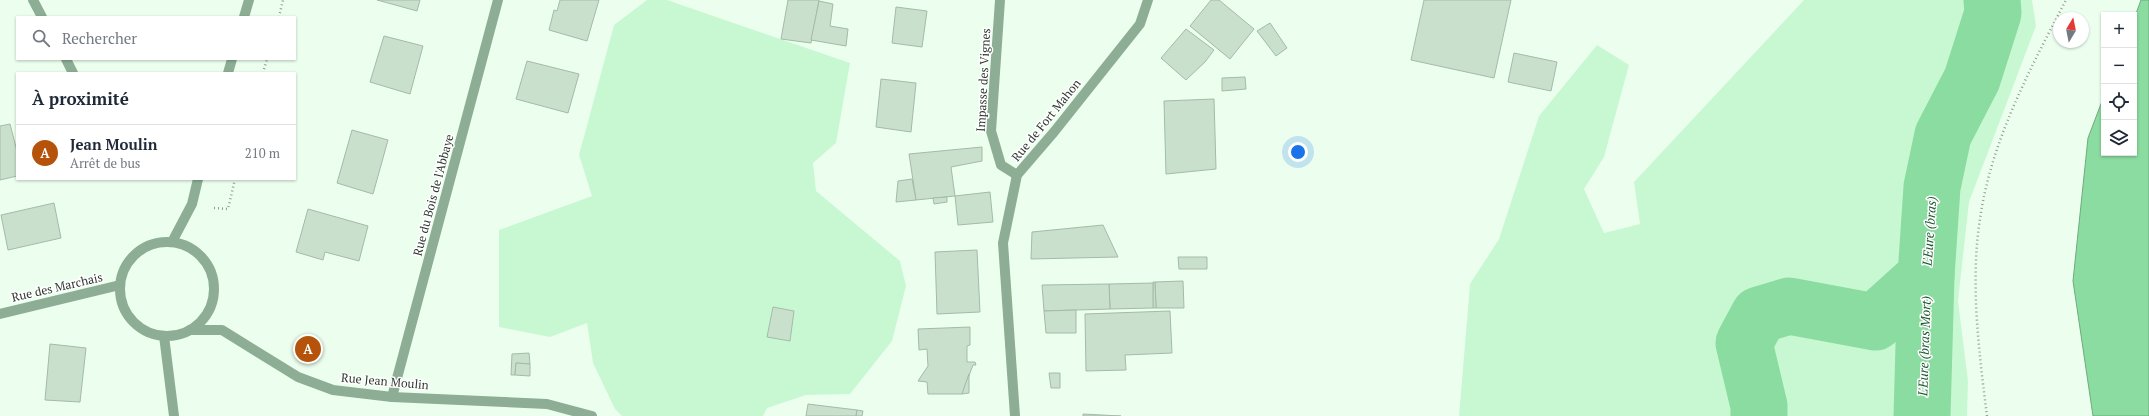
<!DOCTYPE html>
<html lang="fr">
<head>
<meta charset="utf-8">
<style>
  body { margin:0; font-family:"PT Serif",serif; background:#f6f6f7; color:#1f2937 }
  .controls { position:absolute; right:12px; top:12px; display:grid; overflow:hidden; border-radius:0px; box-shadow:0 1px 3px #0004 }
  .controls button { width:36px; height:36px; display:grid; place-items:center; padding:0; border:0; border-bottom:1px solid #e0e1e3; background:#fff; color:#1f2937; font:20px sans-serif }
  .compass { position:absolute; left:2053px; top:12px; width:36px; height:36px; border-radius:50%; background:#fff; box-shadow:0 1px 3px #0004; rotate:10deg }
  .you { position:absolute; left:1298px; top:152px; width:14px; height:14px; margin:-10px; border:3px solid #fff; border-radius:50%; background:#1a73e8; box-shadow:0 0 0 6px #1a73e833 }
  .badge { display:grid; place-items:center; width:26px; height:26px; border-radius:50%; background:#b45309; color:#fff; font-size:13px; font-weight:700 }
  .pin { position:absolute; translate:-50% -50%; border:2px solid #fff; box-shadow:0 1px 4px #0006 }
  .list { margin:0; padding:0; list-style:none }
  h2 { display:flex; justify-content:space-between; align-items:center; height:52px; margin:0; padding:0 16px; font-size:17px }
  h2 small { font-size:13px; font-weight:400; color:#747a83 }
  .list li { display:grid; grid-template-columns:26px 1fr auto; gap:12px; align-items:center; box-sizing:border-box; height:56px; padding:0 16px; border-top:1px solid #e0e1e3 }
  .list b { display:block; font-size:15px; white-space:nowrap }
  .list p { margin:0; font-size:13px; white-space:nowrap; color:#747a83 }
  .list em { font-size:13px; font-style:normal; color:#747a83 }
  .icon { flex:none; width:22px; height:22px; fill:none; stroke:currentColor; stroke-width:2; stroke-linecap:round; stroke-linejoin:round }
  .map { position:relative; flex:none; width:2149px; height:416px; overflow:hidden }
  .search { position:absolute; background:#fff; box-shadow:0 1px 3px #0004; left:16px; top:16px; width:280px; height:44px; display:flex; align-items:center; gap:10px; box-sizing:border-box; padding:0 14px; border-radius:0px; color:#747a83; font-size:15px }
  .panel { position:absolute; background:#fff; box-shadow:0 1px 3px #0004; left:16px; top:72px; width:280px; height:108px; border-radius:0px }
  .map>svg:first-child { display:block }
  .green { fill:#c8f8d2 }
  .water { fill:#8bdca0; stroke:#6fab7e }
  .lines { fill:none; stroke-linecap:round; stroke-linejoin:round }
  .river { stroke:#8bdca0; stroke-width:57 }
  .building { fill:#c9e0cd; stroke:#a4bba9 }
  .path { stroke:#909e92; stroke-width:2.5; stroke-dasharray:1 3; stroke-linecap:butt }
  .minor { stroke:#8dae94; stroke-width:10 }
  .labels { text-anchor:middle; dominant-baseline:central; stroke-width:3; stroke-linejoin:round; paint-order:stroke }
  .street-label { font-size:12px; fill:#2f3830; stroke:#fff }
  .water-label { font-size:13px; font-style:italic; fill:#1f5932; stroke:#fff }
</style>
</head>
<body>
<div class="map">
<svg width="2149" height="416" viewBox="0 0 2149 416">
  <rect width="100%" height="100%" fill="#ecffef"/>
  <g class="green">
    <path d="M647,0H667L850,63L836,143L813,163L816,191L900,261L906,286L892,341L850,394L806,395L767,408L763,416H622L615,409L593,363L587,323L550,337L499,327V230L592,196L579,155L614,25Z"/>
    <path d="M1804,0H2032L2036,26L1969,202L1958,301L1968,381L1967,416H1459L1470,284L1499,239L1539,116L1597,45L1629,65L1604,157L1584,189L1604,233L1640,224L1634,182Z"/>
  </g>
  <path class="water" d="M2141,0H2149V416H2093L2073,281L2088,138L2104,96V153H2134V19Z"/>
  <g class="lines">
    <g class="river">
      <path d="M1759,416V406L1744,343L1759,315L1789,306L1875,322L1926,276L1932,187L1943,135L1972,79L1993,13L1992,0"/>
      <path d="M1922,416L1926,276"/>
    </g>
  </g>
  <g class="building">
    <path d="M377,0H420L417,11Z"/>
    <path d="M560,0H599L587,41L549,30L554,10L557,11Z"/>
    <path d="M788,0H819L811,43L781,39Z"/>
    <path d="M1211,0H1219L1254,29L1230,59L1190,26Z"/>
    <path d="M1424,0H1511L1494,78L1411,60Z"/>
    <path d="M819,1L833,4L830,26L848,29L846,46L811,40Z"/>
    <path d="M896,7L927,11L922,47L892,43Z"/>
    <path d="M1270,23L1287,48L1276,56L1257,31Z"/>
    <path d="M1186,29L1214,50L1205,62L1186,80L1161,58Z"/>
    <path d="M384,36L423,46L410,94L370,82Z"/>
    <path d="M1514,53L1557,62L1551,91L1508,82Z"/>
    <path d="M527,61L579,74L568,113L516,99Z"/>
    <path d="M1245,77L1246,89L1222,91V78Z"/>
    <path d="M881,79L916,83L911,132L876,127Z"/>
    <path d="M1214,99L1216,169L1166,174L1164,101Z"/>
    <path d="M10,124L17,151V176L0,180V126Z"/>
    <path d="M352,130L388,140L373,194L337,183Z"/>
    <path d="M982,147V161L951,167L955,196L916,200L909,154Z"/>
    <path d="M912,179L916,200L896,202L898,181Z"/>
    <path d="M990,192L993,222L958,225L955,196Z"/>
    <path d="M947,197V202L934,204L933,198Z"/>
    <path d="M54,203L61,238L8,250L1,215Z"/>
    <path d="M308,209L368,226L359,261L325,252L323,260L296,252Z"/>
    <path d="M1103,225L1118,257L1031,259L1032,232Z"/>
    <path d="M977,250L980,312L937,314L935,252Z"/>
    <path d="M1178,257H1207V269H1179Z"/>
    <path d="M1183,281L1184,308H1156L1155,282Z"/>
    <path d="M1153,282H1155L1156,308H1153Z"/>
    <path d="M1153,283V308L1110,309L1109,284Z"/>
    <path d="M1109,284L1110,309L1044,311L1042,285Z"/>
    <path d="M773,307L794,311L790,341L767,337Z"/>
    <path d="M1076,310V333H1046L1044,311Z"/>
    <path d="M1170,311L1172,353L1125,355L1126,370L1086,371L1085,314Z"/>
    <path d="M970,327V345L967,346V362H975L976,365H973L962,394H928L927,382L918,381L928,366L927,349L919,350L918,329Z"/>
    <path d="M50,344L86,348L80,402L45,400Z"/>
    <path d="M529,353L530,364L516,363L515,375H511L512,354Z"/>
    <path d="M516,363L530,364V376L515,375Z"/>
    <path d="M1049,373H1060V388H1051Z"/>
    <path d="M969,374V393L962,394L965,385Z"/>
    <path d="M808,404L824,406L857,410L856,416H806Z"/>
    <path d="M857,410L863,411L862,416H856Z"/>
    <path d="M1083,414L1121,416H1083Z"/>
  </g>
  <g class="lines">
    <g class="path">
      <path d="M279,17L283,0"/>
      <path d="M263,73L267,59"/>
      <path d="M214,208L228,209L235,179"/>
      <path d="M1987,416C1979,353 1970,282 1980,219C1991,141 2030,69 2066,0"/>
    </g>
    <g class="minor">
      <path d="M33,0L42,17"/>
      <path d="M1000,0L991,131L1001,165L1017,175"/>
      <path d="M244,17L249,0"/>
      <path d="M66,59L73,73"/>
      <path d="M228,73L232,59"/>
      <path d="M172,242L192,204L198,179"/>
      <circle cx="167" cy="289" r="47"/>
      <path d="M0,314L120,285"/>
      <path d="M190,330H222L298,377L333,390L392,397L547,404L592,416"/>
      <path d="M164,336L174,416"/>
      <path d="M392,397L498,0"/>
      <path d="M1015,416L1003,243L1017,175L1054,132L1140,24L1148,0"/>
    </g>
  </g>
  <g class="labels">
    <g class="street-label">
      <text transform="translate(983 80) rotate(-87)">Impasse des Vignes</text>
      <text transform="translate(1046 120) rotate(-51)">Rue de Fort Mahon</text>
      <text transform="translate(433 195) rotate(-75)">Rue du Bois de l'Abbaye</text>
      <text transform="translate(57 287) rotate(-13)">Rue des Marchais</text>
      <text transform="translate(385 381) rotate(5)">Rue Jean Moulin</text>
    </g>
    <g class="water-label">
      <text transform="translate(1929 231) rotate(-86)">L'Eure (bras)</text>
      <text transform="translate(1924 346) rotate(-88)">L'Eure (bras Mort)</text>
    </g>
  </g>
</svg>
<div class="controls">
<button>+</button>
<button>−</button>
<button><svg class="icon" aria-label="locate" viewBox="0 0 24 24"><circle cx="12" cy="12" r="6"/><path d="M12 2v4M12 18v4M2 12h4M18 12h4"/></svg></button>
<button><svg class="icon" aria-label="layers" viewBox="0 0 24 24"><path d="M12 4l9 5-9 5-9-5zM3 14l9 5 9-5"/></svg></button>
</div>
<svg class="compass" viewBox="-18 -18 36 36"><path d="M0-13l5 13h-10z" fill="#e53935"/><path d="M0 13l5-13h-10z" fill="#747a83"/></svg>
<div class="you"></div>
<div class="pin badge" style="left:308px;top:349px">A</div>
<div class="search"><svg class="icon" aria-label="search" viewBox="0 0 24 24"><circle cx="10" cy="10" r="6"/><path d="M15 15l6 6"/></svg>Rechercher</div>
<section class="panel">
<h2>À proximité<small></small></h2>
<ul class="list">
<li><span class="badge">A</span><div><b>Jean Moulin</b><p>Arrêt de bus</p></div><em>210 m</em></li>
</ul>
</section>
</div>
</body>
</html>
